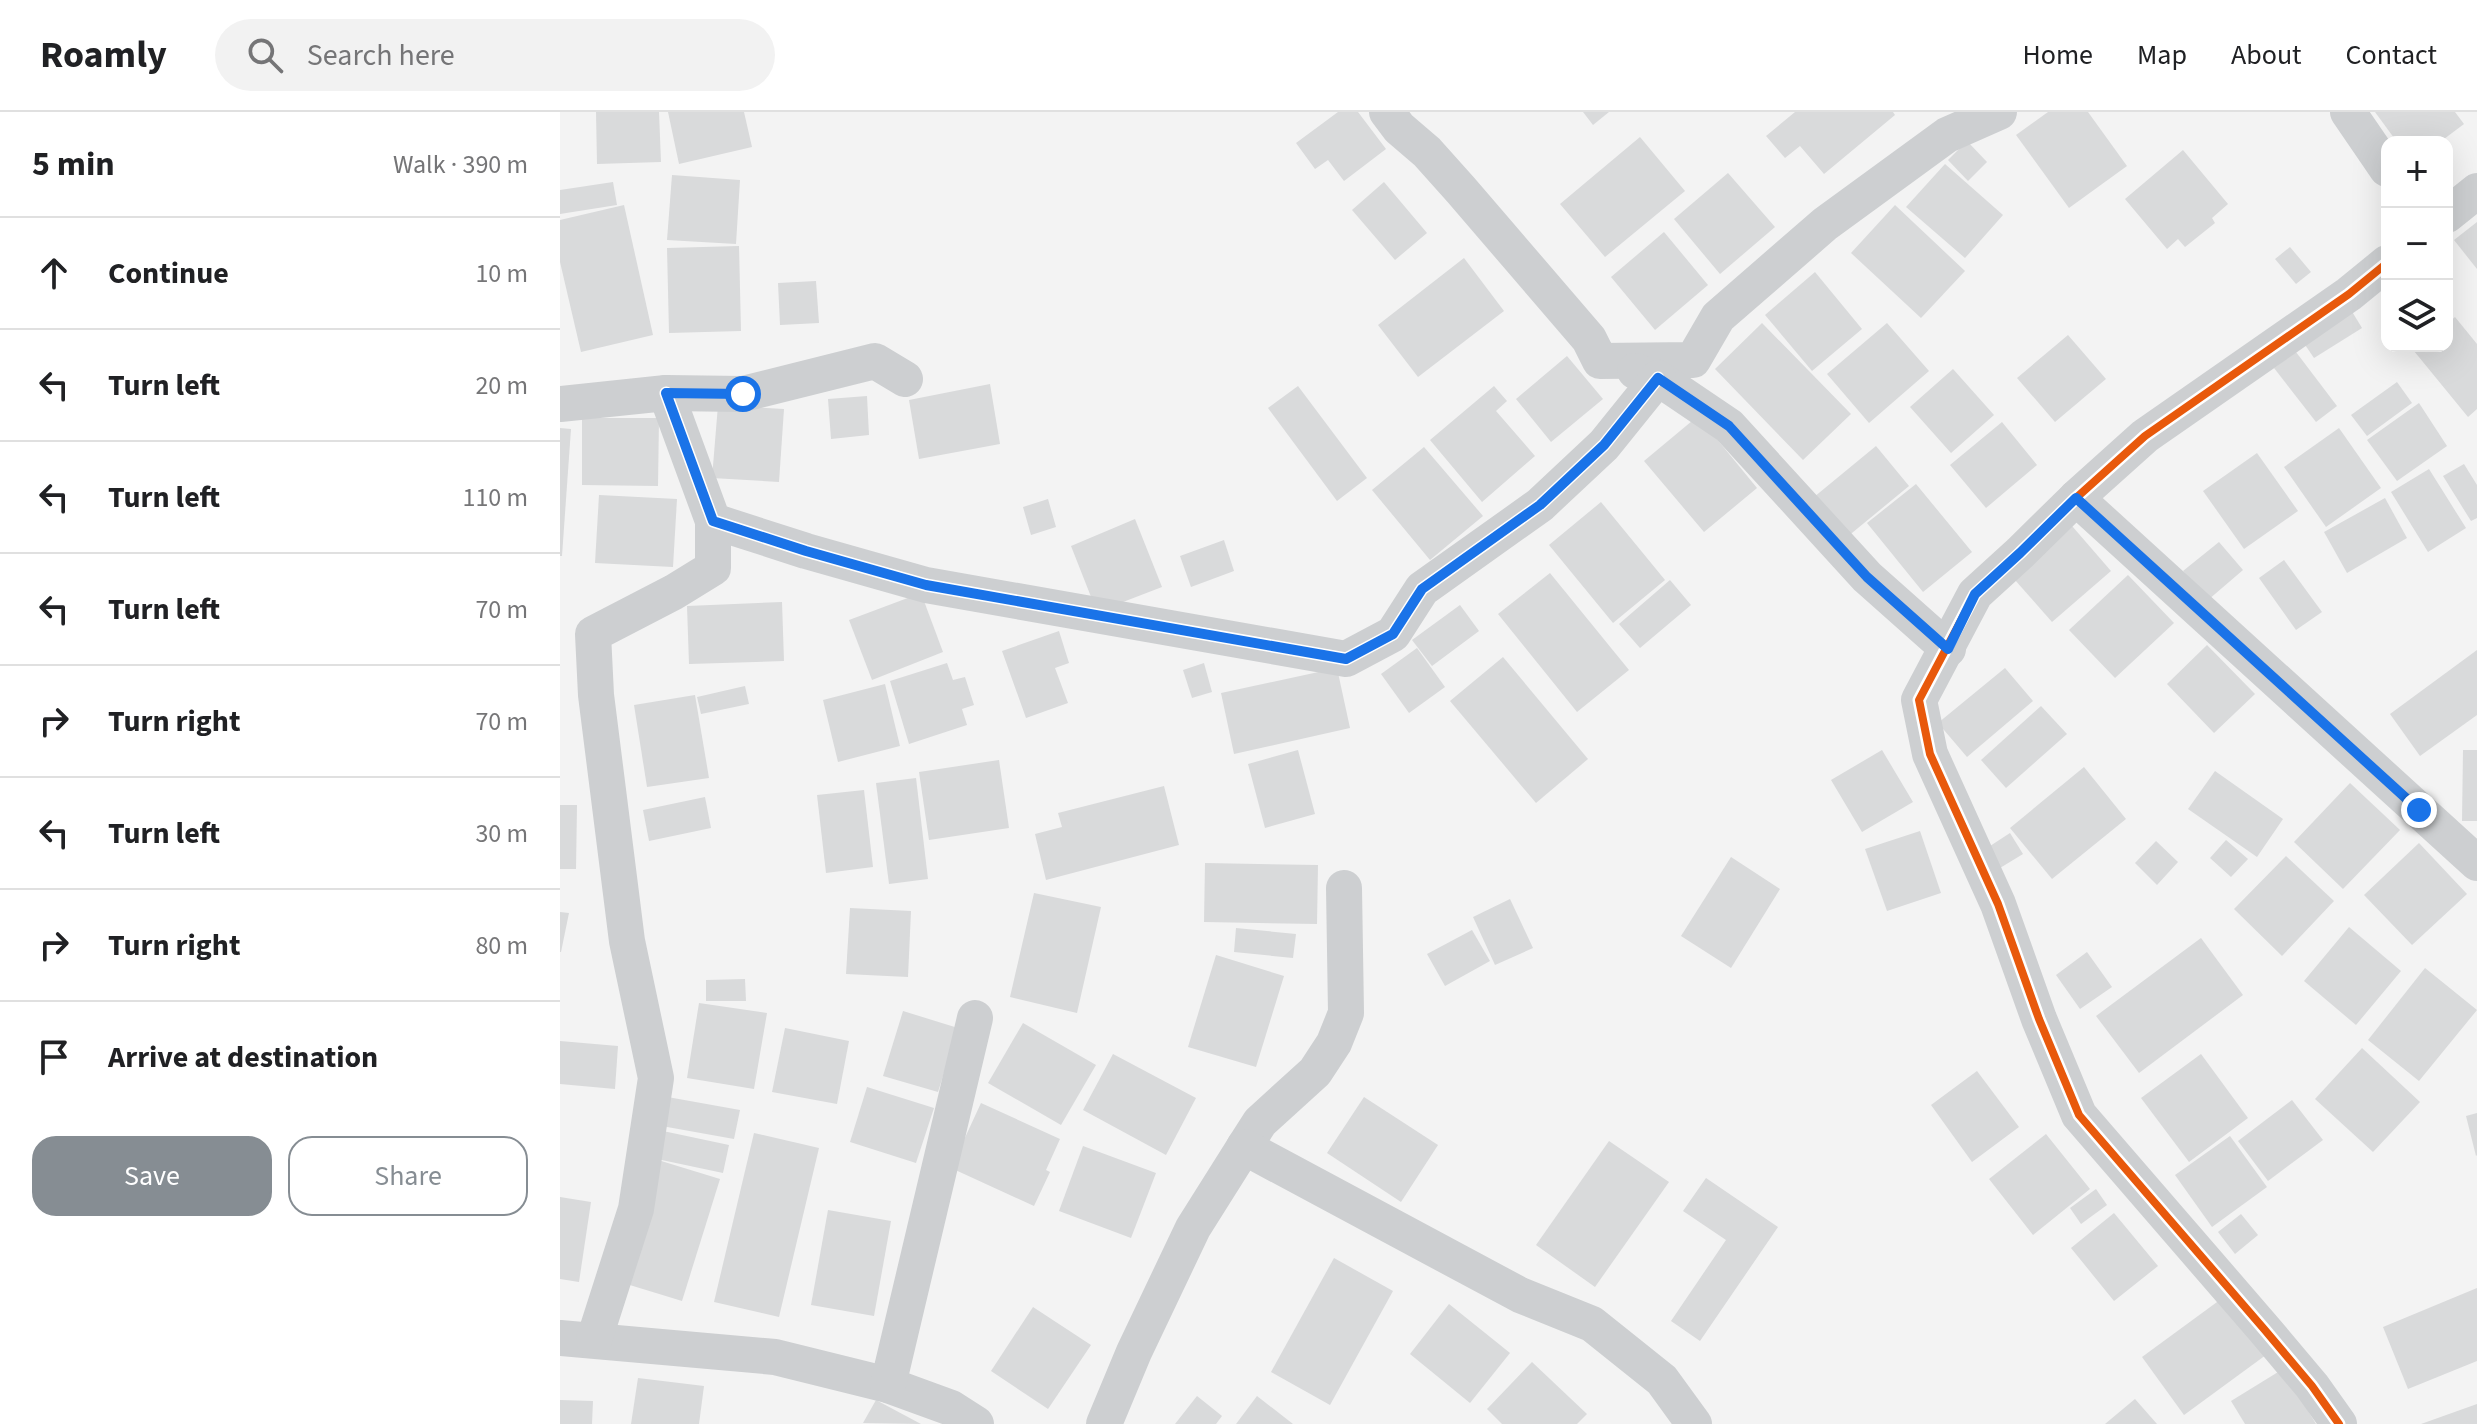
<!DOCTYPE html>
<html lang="en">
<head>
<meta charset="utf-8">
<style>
  body { margin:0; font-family:"Source Sans 3",sans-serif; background:#f2f2f2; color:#202124 }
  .controls { position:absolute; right:24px; top:24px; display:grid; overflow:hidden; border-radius:16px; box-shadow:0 8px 32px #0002 }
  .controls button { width:72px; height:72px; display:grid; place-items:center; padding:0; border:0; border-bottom:2px solid #e0e0e0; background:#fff; color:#202124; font:40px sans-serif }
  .stop { position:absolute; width:24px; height:24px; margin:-18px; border:6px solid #1a73e8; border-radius:50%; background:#fff }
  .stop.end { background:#1a73e8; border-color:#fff; box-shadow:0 2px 8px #0008 }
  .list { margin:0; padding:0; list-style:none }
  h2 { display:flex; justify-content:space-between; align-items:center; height:104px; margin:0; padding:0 32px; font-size:34px }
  h2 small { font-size:26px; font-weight:400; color:#757577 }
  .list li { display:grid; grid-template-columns:52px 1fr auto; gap:24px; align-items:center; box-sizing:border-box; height:112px; padding:0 32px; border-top:2px solid #e0e0e0 }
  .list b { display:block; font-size:30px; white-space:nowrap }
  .list em { font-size:26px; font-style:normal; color:#757577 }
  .actions { display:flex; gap:16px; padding:24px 32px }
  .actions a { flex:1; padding:18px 0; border:2px solid #868d93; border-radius:24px; text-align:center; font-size:28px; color:#868d93 }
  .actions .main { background:#868d93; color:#fff }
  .icon { flex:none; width:44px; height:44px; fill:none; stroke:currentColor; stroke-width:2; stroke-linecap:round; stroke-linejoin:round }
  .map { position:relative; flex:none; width:1917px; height:1312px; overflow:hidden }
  header { display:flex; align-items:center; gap:48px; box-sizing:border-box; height:112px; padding:0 40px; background:#fff; border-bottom:2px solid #e0e0e0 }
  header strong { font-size:38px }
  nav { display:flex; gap:44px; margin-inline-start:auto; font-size:28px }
  .search { width:560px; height:72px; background:#f2f2f2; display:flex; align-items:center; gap:20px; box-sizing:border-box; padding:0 28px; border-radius:44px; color:#757577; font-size:30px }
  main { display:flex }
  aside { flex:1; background:#fff }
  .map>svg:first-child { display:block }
  .building { fill:#d9dadb }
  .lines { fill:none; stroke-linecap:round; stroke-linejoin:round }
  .street { stroke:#cdcfd1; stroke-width:36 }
  .cycleway-casing { stroke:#fff; stroke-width:13 }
  .cycleway { stroke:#e8590c; stroke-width:8 }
  .route { stroke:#1a73e8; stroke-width:10 }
</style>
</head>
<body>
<header>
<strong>Roamly</strong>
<div class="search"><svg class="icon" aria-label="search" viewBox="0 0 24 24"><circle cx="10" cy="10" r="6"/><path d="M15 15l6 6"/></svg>Search here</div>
<nav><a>Home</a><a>Map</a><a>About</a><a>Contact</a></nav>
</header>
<main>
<aside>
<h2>5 min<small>Walk · 390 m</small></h2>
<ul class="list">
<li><svg class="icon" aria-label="ahead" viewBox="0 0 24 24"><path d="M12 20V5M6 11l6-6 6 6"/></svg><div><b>Continue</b></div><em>10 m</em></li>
<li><svg class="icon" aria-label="left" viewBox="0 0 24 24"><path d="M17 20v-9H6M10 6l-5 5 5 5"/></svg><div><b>Turn left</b></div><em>20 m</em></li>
<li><svg class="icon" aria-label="left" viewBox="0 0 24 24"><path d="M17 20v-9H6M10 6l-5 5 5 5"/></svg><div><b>Turn left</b></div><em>110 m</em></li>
<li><svg class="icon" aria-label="left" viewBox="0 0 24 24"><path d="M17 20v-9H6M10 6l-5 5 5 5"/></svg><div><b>Turn left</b></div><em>70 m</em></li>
<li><svg class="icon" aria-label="right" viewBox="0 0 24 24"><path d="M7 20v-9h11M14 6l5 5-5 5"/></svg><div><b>Turn right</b></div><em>70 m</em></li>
<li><svg class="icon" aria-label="left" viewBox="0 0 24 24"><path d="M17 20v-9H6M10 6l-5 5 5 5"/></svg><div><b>Turn left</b></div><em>30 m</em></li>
<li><svg class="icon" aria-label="right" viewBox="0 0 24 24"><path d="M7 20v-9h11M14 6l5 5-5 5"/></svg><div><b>Turn right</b></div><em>80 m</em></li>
<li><svg class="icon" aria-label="arrive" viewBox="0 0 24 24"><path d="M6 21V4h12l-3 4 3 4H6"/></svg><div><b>Arrive at destination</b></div></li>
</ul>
<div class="actions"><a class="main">Save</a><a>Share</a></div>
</aside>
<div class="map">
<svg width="1917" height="1312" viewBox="0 0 1917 1312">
  <rect width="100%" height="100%" fill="#f3f3f3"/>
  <g class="building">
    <path d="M36,0H99L101,50L37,52Z"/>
    <path d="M108,0H184L192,35L119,52Z"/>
    <path d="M778,0H798L826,37L784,69L768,48L755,57L736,31Z"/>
    <path d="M1023,0H1049L1033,13Z"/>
    <path d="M1235,0H1333L1335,3L1264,62L1240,34L1225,46L1206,24Z"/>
    <path d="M1488,0H1528L1567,54L1509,96L1456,23Z"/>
    <path d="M1815,0H1895L1904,12L1880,30H1837Z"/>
    <path d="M1080,25L1125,79L1045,145L1000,92Z"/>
    <path d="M1407,29L1427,50L1408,69L1388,48Z"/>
    <path d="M1623,38L1668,92L1652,106L1655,111L1625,135L1618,127L1607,137L1565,87Z"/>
    <path d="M1385,52L1443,103L1405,146L1346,95Z"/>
    <path d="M1168,61L1215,115L1160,162L1114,107Z"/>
    <path d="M112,63L180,68L176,132L107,128Z"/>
    <path d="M53,70L57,93L0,102V78Z"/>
    <path d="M824,70L867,121L835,148L792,98Z"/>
    <path d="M64,93L93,223L21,240L0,150V108Z"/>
    <path d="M1335,93L1405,159L1361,206L1291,141Z"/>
    <path d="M1917,110V157L1894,128Z"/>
    <path d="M1104,120L1148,173L1095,218L1051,165Z"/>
    <path d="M179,134L181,219L109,221L107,136Z"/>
    <path d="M1730,135L1751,160L1736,172L1715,147Z"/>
    <path d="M904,146L944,199L858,265L818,213Z"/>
    <path d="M1255,160L1302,217L1252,259L1205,203Z"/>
    <path d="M256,169L259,211L220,213L218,171Z"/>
    <path d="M1788,193L1802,216L1754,246L1739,224Z"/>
    <path d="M1895,205L1917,232V297L1908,305L1854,239L1860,234H1887V212Z"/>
    <path d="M1202,211L1291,302L1243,348L1155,257Z"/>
    <path d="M1327,211L1369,259L1309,311L1267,262Z"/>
    <path d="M1508,223L1546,267L1495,310L1457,266Z"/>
    <path d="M1736,240L1777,294L1756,310L1714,256Z"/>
    <path d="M1007,244L1043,287L991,330L956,287Z"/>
    <path d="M1393,257L1434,303L1391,341L1350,295Z"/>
    <path d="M1837,270L1852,291L1807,324L1791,303Z"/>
    <path d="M430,272L440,332L359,347L349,288Z"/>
    <path d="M738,274L807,366L777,389L708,296Z"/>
    <path d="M934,274L947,289L936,299L975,344L922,390L870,328Z"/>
    <path d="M307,284L309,323L271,327L268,287Z"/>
    <path d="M1859,291L1887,334L1837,369L1807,328Z"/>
    <path d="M158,293L224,297L219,370L152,366Z"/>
    <path d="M1138,304L1197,376L1144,420L1084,349Z"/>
    <path d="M22,306H99L98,374L22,373Z"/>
    <path d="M1442,310L1477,353L1426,396L1390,353Z"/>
    <path d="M0,316L11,317L2,444H0Z"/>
    <path d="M1779,316L1821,376L1766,415L1724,355Z"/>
    <path d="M1316,334L1349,374L1281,430L1248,390Z"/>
    <path d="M864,335L923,404L870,448L812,378Z"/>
    <path d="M1697,341L1738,399L1684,437L1643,379Z"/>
    <path d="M1904,352L1917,373V406L1911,409L1883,364Z"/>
    <path d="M1869,357L1906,416L1868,440L1831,380Z"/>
    <path d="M1356,372L1412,440L1363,480L1307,411Z"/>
    <path d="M39,383L117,387L113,455L35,451Z"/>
    <path d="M1825,386L1847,426L1787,461L1764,420Z"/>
    <path d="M488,387L496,415L471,423L463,395Z"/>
    <path d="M1041,390L1105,468L1053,511L989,433Z"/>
    <path d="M575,407L602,475L537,500L511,434Z"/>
    <path d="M1506,407L1551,459L1492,510L1447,459Z"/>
    <path d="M664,428L674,459L631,475L620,444Z"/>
    <path d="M1659,430L1683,458L1648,488L1623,459Z"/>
    <path d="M1724,448L1762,500L1736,518L1699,466Z"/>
    <path d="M990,461L1069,558L1017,600L938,502Z"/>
    <path d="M1568,463L1614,511L1555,566L1509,518Z"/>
    <path d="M1110,468L1131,493L1080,536L1059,512Z"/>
    <path d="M361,481L383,540L312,568L289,508Z"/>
    <path d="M222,490L224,549L129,552L127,494Z"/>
    <path d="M900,493L919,519L872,554L852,528Z"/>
    <path d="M499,519L509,551L495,556L508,591L466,606L442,539Z"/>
    <path d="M1647,533L1695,582L1654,621L1607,572Z"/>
    <path d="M857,536L885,575L849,601L821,562Z"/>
    <path d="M1917,538V603L1860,644L1830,602Z"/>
    <path d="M943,545L1028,647L976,691L890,589Z"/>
    <path d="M387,551L393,568L405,565L414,593L402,597L407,613L349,632L330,569Z"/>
    <path d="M644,551L652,580L632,586L623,558Z"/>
    <path d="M777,556L790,616L674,642L661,581Z"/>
    <path d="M1445,556L1473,589L1407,645L1378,611Z"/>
    <path d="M325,572L340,634L278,650L263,588Z"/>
    <path d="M185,574L189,592L141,602L137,585Z"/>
    <path d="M135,583L149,666L87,675L74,593Z"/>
    <path d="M1481,594L1507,622L1446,676L1421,648Z"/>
    <path d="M738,638L755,702L705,716L688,652Z"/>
    <path d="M1322,638L1353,690L1302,720L1271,668Z"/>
    <path d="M1903,638H1917V709H1902Z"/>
    <path d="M439,648L449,716L369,728L359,660Z"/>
    <path d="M1524,655L1566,707L1492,767L1450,716Z"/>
    <path d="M1655,659L1723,707L1697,745L1628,697Z"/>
    <path d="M356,666L368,767L329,772L316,671Z"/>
    <path d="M1790,671L1840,718L1783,777L1734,730Z"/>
    <path d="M604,674L619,733L486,768L475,722L502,715L498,701Z"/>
    <path d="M304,678L313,755L266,761L257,683Z"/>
    <path d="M145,685L151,716L89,729L83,698Z"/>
    <path d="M0,693H17L16,757H0Z"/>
    <path d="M1360,719L1381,781L1327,799L1305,737Z"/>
    <path d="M1450,721L1463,742L1440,756L1427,736Z"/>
    <path d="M1666,728L1688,747L1671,765L1650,746Z"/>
    <path d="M1596,729L1618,750L1597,773L1575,751Z"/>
    <path d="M1859,731L1907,782L1852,833L1804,783Z"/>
    <path d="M1726,744L1774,789L1722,844L1674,797Z"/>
    <path d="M1171,745L1220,777L1171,856L1121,824Z"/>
    <path d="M645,751L758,753L757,812L644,810Z"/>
    <path d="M474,781L541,795L517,901L450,885Z"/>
    <path d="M950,787L973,836L935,853L913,805Z"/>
    <path d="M290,796L351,799L348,865L286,862Z"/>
    <path d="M0,800L9,801L1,840H0Z"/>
    <path d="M1789,815L1841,859L1796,913L1744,869Z"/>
    <path d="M676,816L736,822L733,846L674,840Z"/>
    <path d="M912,818L930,849L885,874L867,842Z"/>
    <path d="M1641,826L1683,883L1579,961L1536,904Z"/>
    <path d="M1527,840L1552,875L1520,897L1496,863Z"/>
    <path d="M656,843L724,864L696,955L628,935Z"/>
    <path d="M1865,856L1917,898L1859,969L1808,928Z"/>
    <path d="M185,867L186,889H146V868Z"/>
    <path d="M139,891L207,901L194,977L127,966Z"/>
    <path d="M343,899L398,916L378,980L323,964Z"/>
    <path d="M463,911L536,953L501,1013L428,971Z"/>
    <path d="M225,916L289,929L277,992L212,980Z"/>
    <path d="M0,929L58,934L55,977L0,972Z"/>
    <path d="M1802,936L1860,990L1813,1040L1755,987Z"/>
    <path d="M553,942L636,986L606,1043L523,998Z"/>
    <path d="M1641,942L1688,1006L1629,1050L1581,986Z"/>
    <path d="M1417,959L1459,1015L1412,1050L1371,993Z"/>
    <path d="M307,975L374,996L356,1051L290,1030Z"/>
    <path d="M102,984L180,998L174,1027L96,1013Z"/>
    <path d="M804,985L878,1033L841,1090L767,1041Z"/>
    <path d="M1732,988L1763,1028L1708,1069L1678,1029Z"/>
    <path d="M421,991L500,1027L486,1058L490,1060L474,1094L391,1056Z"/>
    <path d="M1917,1001V1043L1916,1044L1906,1004Z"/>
    <path d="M103,1019L169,1033L163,1061L97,1047Z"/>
    <path d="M194,1021L259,1036L219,1205L154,1190Z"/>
    <path d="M1486,1022L1530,1077L1473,1123L1429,1067Z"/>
    <path d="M1670,1024L1707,1075L1652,1115L1615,1063Z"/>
    <path d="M1049,1029L1109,1070L1035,1175L976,1133Z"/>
    <path d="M523,1034L596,1061L571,1126L499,1099Z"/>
    <path d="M98,1048L160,1067L122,1189L60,1170Z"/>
    <path d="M1146,1066L1218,1115L1140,1229L1111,1209L1166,1128L1123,1099Z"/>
    <path d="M1536,1077L1547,1093L1521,1112L1510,1096Z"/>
    <path d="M0,1085L31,1090L19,1170L0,1167Z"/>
    <path d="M268,1098L331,1109L314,1204L251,1193Z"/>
    <path d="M1554,1101L1598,1154L1554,1189L1511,1136Z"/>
    <path d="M1681,1102L1698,1123L1675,1142L1658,1120Z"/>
    <path d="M774,1146L833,1179L770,1293L711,1260Z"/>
    <path d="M1917,1176V1249L1848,1277L1823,1215Z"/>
    <path d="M1668,1182L1710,1240L1624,1303L1582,1245Z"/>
    <path d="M889,1192L950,1241L910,1291L850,1242Z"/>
    <path d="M473,1195L531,1233L488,1297L431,1259Z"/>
    <path d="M972,1250L1027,1302L1017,1312H942L927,1297Z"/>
    <path d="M1723,1257L1756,1312H1685L1671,1289Z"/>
    <path d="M78,1266L144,1274L139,1312H71Z"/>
    <path d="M637,1284L662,1304L656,1312H615Z"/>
    <path d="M697,1284L733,1312H676Z"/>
    <path d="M1575,1287L1597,1312H1545Z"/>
    <path d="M0,1288L33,1289L32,1312H0Z"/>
    <path d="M316,1288L361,1312L303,1311Z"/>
    <path d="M1917,1292V1312H1861Z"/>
  </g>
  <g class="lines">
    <g class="street">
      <path d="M827,0L839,16L867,40L901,78L1029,227L1040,249L1133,248L1158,205L1265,112L1387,23L1439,0"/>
      <path d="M1788,0L1827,57"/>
      <path d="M1887,103L1917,79"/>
      <path d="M1075,259L1098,266L1169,314L1307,465L1388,537"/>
      <path d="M106,281L153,409L246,439L366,473L786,547L833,522L862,477L980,393L1044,333L1098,266"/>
      <path d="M0,292L106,281L183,282L315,249L345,267"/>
      <path d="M1516,386L1917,751"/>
      <path d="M684,1035L700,1010L755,960L774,931L786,901L784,776"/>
      <path d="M0,1226L215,1245L328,1273L391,1296L416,1312"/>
      <path d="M34,1228L76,1097L96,966L67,829L36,583L33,522L114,480L153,456V409"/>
      <path d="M328,1273L415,906"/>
      <path d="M544,1312L574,1240L633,1116L684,1035L960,1183L1032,1212L1102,1268L1134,1312"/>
      <path d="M1779,1312L1752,1274L1704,1217L1519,1003L1479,907L1438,792L1370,642L1359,588L1415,482L1460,441L1516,386L1585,324L1789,182L1827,151"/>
    </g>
    <defs>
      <g id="cycleway">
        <path d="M106,281L153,409L246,439L366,473L786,547L833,522L862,477L980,393L1044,333L1098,266"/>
        <path d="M1779,1312L1752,1274L1704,1217L1519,1003L1479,907L1438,792L1370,642L1359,588L1415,482L1460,441L1516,386L1585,324L1789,182L1827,151"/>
      </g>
    </defs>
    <use href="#cycleway" class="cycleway-casing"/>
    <use href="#cycleway" class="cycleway"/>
  </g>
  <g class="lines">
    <path class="route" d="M183,282L106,281L153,409L246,439L366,473L786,547L833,522L862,477L980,393L1044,333L1098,266L1169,314L1307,465L1388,537L1415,482L1460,441L1516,386L1859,698"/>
  </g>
</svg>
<div class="controls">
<button>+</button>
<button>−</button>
<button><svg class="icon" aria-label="layers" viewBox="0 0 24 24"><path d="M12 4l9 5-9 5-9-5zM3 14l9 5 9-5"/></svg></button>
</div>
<div class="stop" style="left:183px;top:282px"></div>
<div class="stop end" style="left:1859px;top:698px"></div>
</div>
</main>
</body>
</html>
